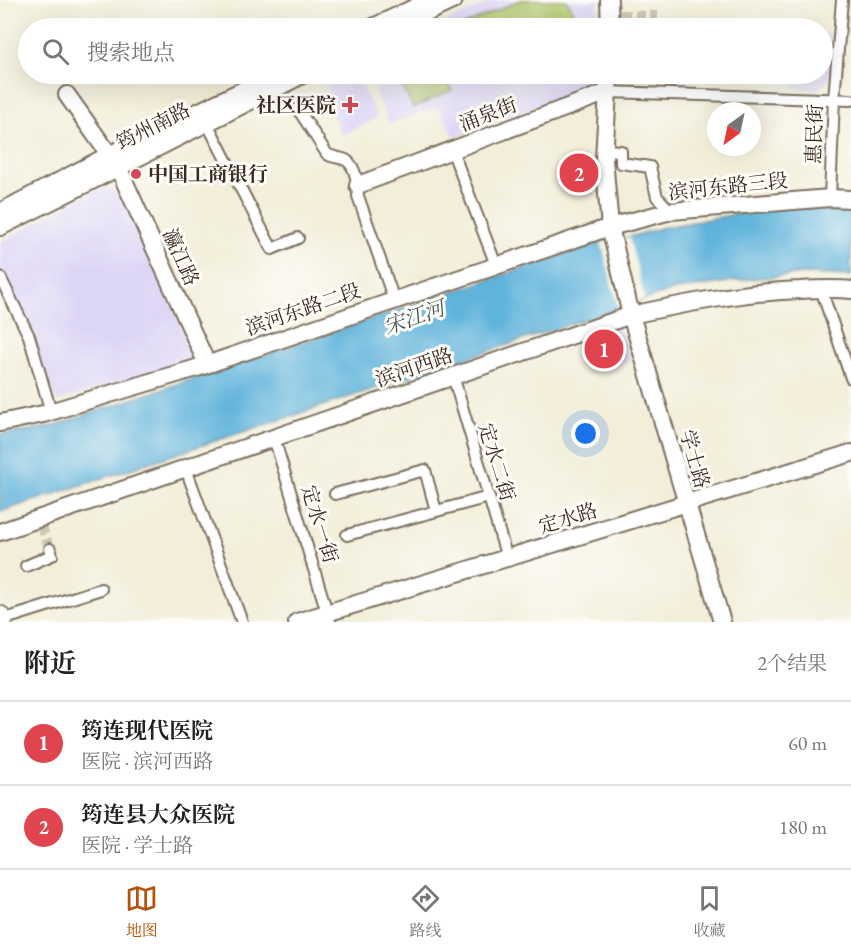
<!DOCTYPE html>
<html lang="zh">
<head>
<meta charset="utf-8">
<style>
  body { margin:0; font-family:"EB Garamond","Noto Serif SC",serif; background:#f2f2f2; color:#222 }
  .compass { position:absolute; left:707px; top:102px; width:54px; height:54px; border-radius:50%; background:#fff; box-shadow:0 6px 24px #0002; rotate:213deg }
  .you { position:absolute; left:586px; top:434px; width:21px; height:21px; margin:-15px; border:4px solid #fff; border-radius:50%; background:#1a73e8; box-shadow:0 0 0 9px #1a73e833 }
  .badge { display:grid; place-items:center; width:39px; height:39px; border-radius:50%; background:#b45309; color:#fff; font-size:20px; font-weight:700 }
  .pin { position:absolute; translate:-50% -50%; border:3px solid #fff; box-shadow:0 2px 6px #0006 }
  .list { margin:0; padding:0; list-style:none }
  h2 { display:flex; justify-content:space-between; align-items:center; height:78px; margin:0; padding:0 24px; font-size:26px }
  h2 small { font-size:20px; font-weight:400; color:#767676 }
  .list li { display:grid; grid-template-columns:39px 1fr auto; gap:18px; align-items:center; box-sizing:border-box; height:84px; padding:0 24px; border-top:2px solid #e0e0e0 }
  .list b { display:block; font-size:22px; white-space:nowrap }
  .list p { margin:0; font-size:20px; white-space:nowrap; color:#767676 }
  .list em { font-size:20px; font-style:normal; color:#767676 }
  .icon { flex:none; width:33px; height:33px; fill:none; stroke:currentColor; stroke-width:2; stroke-linecap:round; stroke-linejoin:round }
  .map { position:relative; flex:none; width:851px; height:622px; overflow:hidden }
  .search { position:absolute; background:#fff; box-shadow:0 6px 24px #0002; left:18px; right:18px; top:18px; height:66px; display:flex; align-items:center; gap:15px; box-sizing:border-box; padding:0 21px; border-radius:33px; color:#767676; font-size:22px }
  .sheet { height:246px; background:#fff }
  nav { display:flex; justify-content:space-around; align-items:center; box-sizing:border-box; height:84px; border-top:2px solid #e0e0e0; background:#fff; font-size:16px; color:#767676 }
  nav a { display:grid; justify-items:center; gap:3px }
  nav .on { color:#b45309 }
  .map>svg:first-child { display:block }
  .built { fill:#ddd5f6 }
  .green { fill:#aec66b; stroke:#747844; stroke-width:1.5 }
  .water { fill:#60b4dc; stroke:#4e6f7d; stroke-width:1.5 }
  .pier { fill:#f2eed9 }
  .lines { fill:none; stroke-linecap:round; stroke-linejoin:round }
  .street-tunnel { stroke:#cdc7b4; stroke-width:10; stroke-dasharray:10 5; stroke-linecap:butt }
  .street-casing { stroke:#7b6f5f; stroke-width:14 }
  .secondary-casing { stroke:#7b6f5f; stroke-width:20 }
  .primary-casing { stroke:#7b6f5f; stroke-width:21 }
  .street { stroke:#fff; stroke-width:10 }
  .secondary { stroke:#fff; stroke-width:16 }
  .primary { stroke:#fff; stroke-width:18 }
  .poi-dot { fill:#d1495b; stroke:#fdfcf7; stroke-width:2 }
  .labels { text-anchor:middle; dominant-baseline:central; stroke-width:6; stroke-linejoin:round; paint-order:stroke }
  .poi-label { font-size:20px; font-weight:bold; fill:#3b2a1e; stroke:#fdfcf7; text-anchor:end }
  .street-label { font-size:20px; fill:#3b2a1e; stroke:#fdfcf7 }
  .water-label { font-size:21px; font-style:italic; fill:#485a60; stroke:#fdfcf7 }
</style>
</head>
<body>
<div class="map">
<svg width="851" height="622" viewBox="0 0 851 622">
  <rect width="100%" height="100%" fill="#fdfcf7"/>
  <filter id="ink" filterUnits="userSpaceOnUse"><feTurbulence type="fractalNoise" baseFrequency=".0167" numOctaves="2"/><feDisplacementMap in="SourceGraphic" scale="12" xChannelSelector="R" yChannelSelector="G"/><feConvolveMatrix kernelMatrix="1 2 1 2 8 2 1 2 1" color-interpolation-filters="sRGB"/></filter>
  <filter id="wash" filterUnits="userSpaceOnUse"><feTurbulence type="fractalNoise" baseFrequency=".008" numOctaves="4" result="noise"/><feDisplacementMap in="SourceGraphic" scale="24" xChannelSelector="R" yChannelSelector="G"/><feGaussianBlur stdDeviation="1.35" result="paint"/><feColorMatrix in="noise" values="0 0 0 0 0 0 0 0 0 0 0 0 0 0 0 0 0 1.4 0 .05"/><feComposite in="paint" operator="in"/></filter>
  <g filter="url(#wash)">
    <rect width="100%" height="100%" fill="#f2eed9"/>
    <g class="built">
      <path d="M496,0H598L597,28H431Z"/>
      <path d="M823,34H831L830,78L818,90L794,88V74H822Z"/>
      <path d="M332,74H356L378,118L342,135L323,96L330,92L323,78Z"/>
      <path d="M395,74H595L594,85L455,137L438,107L389,124L375,90L397,79Z"/>
      <path d="M106,188L114,189L120,193L124,199L180,324L193,362L159,370L56,402L24,321L0,272V242L97,189Z"/>
      <path d="M618,324L630,361L589,374L578,337Z"/>
    </g>
    <g class="green">
      <path d="M520,0H566C573,8 578,18 575,28H458Z"/>
      <path d="M427,74H445L452,90L413,108L402,86Z"/>
    </g>
    <path class="water" d="M774,207L851,210V276L803,274L740,280L671,291L0,512V435L49,427L601,242L629,237L661,228Z"/>
    <path class="pier" d="M629,237L645,299L618,307L601,242Z"/>
  </g>
  <g filter="url(#ink)">
    <g class="lines">
      <g class="street-tunnel">
        <path d="M620,15L658,16"/>
        <path d="M286,92L298,109"/>
        <path d="M41,525L50,549"/>
      </g>
      <defs>
        <g id="street">
          <path d="M608,92L851,100"/>
          <path d="M298,109L327,154C333,158 340,157 346,160C356,166 358,186 358,196L394,300"/>
          <path d="M206,121L272,249L298,238"/>
          <path d="M452,150L496,265"/>
          <path d="M605,150L621,151V163L650,167L657,197L671,211"/>
          <path d="M830,198L834,99L842,0"/>
          <path d="M0,277L29,336L51,412"/>
          <path d="M821,289L851,378"/>
          <path d="M453,376L507,558"/>
          <path d="M274,438L330,622"/>
          <path d="M186,469L242,622"/>
          <path d="M335,494L425,470L436,511"/>
          <path d="M347,535L489,497"/>
          <path d="M26,566L52,555L50,549"/>
          <path d="M2,620L101,589"/>
        </g>
        <g id="secondary">
          <path d="M609,0L610,28"/>
          <path d="M420,16L454,0"/>
          <path d="M371,28L431,0"/>
          <path d="M609,74L604,159L610,227L671,211L830,198L851,199"/>
          <path d="M67,95L118,167L207,364"/>
          <path d="M358,185L608,92"/>
          <path d="M0,212L109,155L276,74"/>
          <path d="M0,227L304,74"/>
          <path d="M0,423L43,414L200,367L610,227L631,315L722,622"/>
          <path d="M0,532L631,315C687,303 743,292 800,290C817,289 834,288 851,290"/>
          <path d="M297,622L851,453"/>
        </g>
        <path id="primary" d="M0,615L3,622"/>
      </defs>
      <use href="#street" class="street-casing"/>
      <use href="#secondary" class="secondary-casing"/>
      <use href="#primary" class="primary-casing"/>
      <use href="#street" class="street"/>
      <use href="#secondary" class="secondary"/>
      <use href="#primary" class="primary"/>
    </g>
  </g>
  <g class="poi-dot">
    <path d="M347 96h6v6h6v6h-6v6h-6v-6h-6v-6h6z"/>
    <circle cx="136" cy="174" r="6"/>
  </g>
  <g class="labels">
    <g class="poi-label">
      <text x="336" y="105">社区医院</text>
      <text x="148" y="174" text-anchor="start">中国工商银行</text>
    </g>
    <g class="street-label">
      <text transform="translate(488 114) rotate(-21)">涌泉街</text>
      <text transform="translate(153 126) rotate(-27)">筠州南路</text>
      <text transform="translate(814 134) rotate(-88)">惠民街</text>
      <text transform="translate(728 186) rotate(-6)">滨河东路三段</text>
      <text transform="translate(181 257) rotate(66)">瀛江路</text>
      <text transform="translate(303 309) rotate(-19)">滨河东路二段</text>
      <text transform="translate(414 367) rotate(-19)">滨河西路</text>
      <text transform="translate(695 459) rotate(74)">学士路</text>
      <text transform="translate(497 462) rotate(73)">定水二街</text>
      <text transform="translate(568 518) rotate(-17)">定水路</text>
      <text transform="translate(320 524) rotate(73)">定水一街</text>
    </g>
    <g class="water-label">
      <text transform="translate(414 317) rotate(-19)">宋江河</text>
    </g>
  </g>
</svg>
<svg class="compass" viewBox="-18 -18 36 36"><path d="M0-13l5 13h-10z" fill="#e53935"/><path d="M0 13l5-13h-10z" fill="#767676"/></svg>
<div class="you"></div>
<div class="pin badge" style="left:604px;top:349px;background:#e0444e">1</div>
<div class="pin badge" style="left:579px;top:173px;background:#e0444e">2</div>
<div class="search"><svg class="icon" aria-label="search" viewBox="0 0 24 24"><circle cx="10" cy="10" r="6"/><path d="M15 15l6 6"/></svg>搜索地点</div>
</div>
<section class="sheet">
<h2>附近<small>2个结果</small></h2>
<ul class="list">
<li><span class="badge" style="background:#e0444e">1</span><div><b>筠连现代医院</b><p>医院 · 滨河西路</p></div><em>60 m</em></li>
<li><span class="badge" style="background:#e0444e">2</span><div><b>筠连县大众医院</b><p>医院 · 学士路</p></div><em>180 m</em></li>
</ul>
</section>
<nav>
<a class="on"><svg class="icon" aria-label="map" viewBox="0 0 24 24"><path d="M3 6l6-2 6 2 6-2v14l-6 2-6-2-6 2zM9 4v14M15 6v14"/></svg>地图</a>
<a><svg class="icon" aria-label="directions" viewBox="0 0 24 24"><path d="M12 3l9 9-9 9-9-9zM9 14v-3h6M13 9l2 2-2 2"/></svg>路线</a>
<a><svg class="icon" aria-label="saved" viewBox="0 0 24 24"><path d="M7 4h10v16l-5-4-5 4z"/></svg>收藏</a>
</nav>
</body>
</html>
